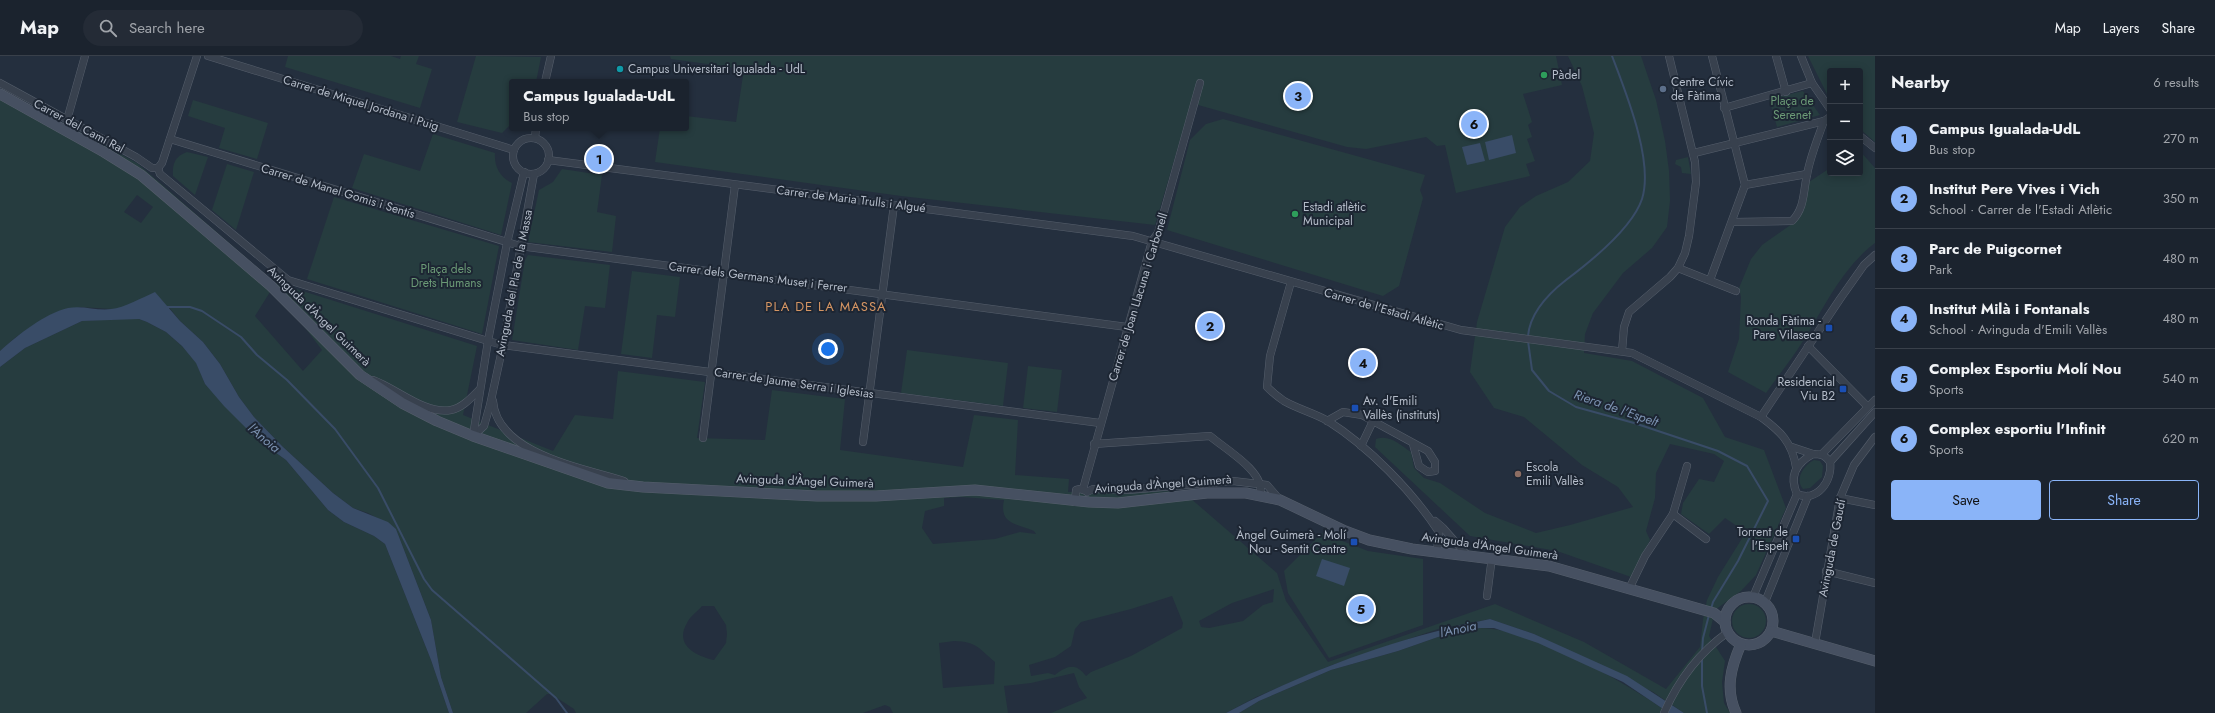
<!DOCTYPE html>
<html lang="en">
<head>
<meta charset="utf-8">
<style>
  body { margin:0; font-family:Jost,sans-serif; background:#242b36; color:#f1f3f6 }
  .controls { position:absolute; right:12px; top:12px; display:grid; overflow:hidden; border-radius:4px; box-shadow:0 2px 10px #0003 }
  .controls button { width:36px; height:36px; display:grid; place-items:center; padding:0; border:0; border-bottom:1px solid #39404a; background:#1b232e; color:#f1f3f6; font:20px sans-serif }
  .you { position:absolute; left:828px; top:293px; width:14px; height:14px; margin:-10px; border:3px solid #fff; border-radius:50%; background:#1a73e8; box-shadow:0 0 0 6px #1a73e833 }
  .badge { display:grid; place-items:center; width:26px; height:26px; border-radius:50%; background:#8ab4f8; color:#111; font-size:13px; font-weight:700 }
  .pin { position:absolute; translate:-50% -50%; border:2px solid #fff; box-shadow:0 1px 4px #0006 }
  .popup { position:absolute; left:509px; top:23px; width:180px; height:52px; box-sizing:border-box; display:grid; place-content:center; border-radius:4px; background:#1b232e; filter:drop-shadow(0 1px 3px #0005); font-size:13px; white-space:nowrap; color:#a0a4aa }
  .popup b { font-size:15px; color:#f1f3f6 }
  .popup::after { content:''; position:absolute; left:50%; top:100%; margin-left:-8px; border:8px solid transparent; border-top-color:#1b232e }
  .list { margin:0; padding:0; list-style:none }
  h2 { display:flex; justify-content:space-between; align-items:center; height:52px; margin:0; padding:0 16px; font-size:17px }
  h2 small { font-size:13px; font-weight:400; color:#a0a4aa }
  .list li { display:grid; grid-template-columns:26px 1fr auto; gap:12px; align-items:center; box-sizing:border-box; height:60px; padding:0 16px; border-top:1px solid #39404a }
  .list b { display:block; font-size:15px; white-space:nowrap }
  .list p { margin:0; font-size:13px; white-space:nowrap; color:#a0a4aa }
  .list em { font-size:13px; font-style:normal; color:#a0a4aa }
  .actions { display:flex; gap:8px; padding:12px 16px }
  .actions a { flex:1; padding:9px 0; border:1px solid #8ab4f8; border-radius:4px; text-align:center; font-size:14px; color:#8ab4f8 }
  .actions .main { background:#8ab4f8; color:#111 }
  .icon { flex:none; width:22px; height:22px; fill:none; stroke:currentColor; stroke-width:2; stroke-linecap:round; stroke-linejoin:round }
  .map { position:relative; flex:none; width:1875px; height:657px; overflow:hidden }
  header { display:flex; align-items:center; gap:24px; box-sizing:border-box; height:56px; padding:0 20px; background:#1b232e; border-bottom:1px solid #39404a }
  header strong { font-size:19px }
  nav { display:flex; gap:22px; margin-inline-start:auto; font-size:14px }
  .search { width:280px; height:36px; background:#242b36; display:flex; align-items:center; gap:10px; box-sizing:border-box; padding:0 14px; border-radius:22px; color:#a0a4aa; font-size:15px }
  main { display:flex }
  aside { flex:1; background:#1b232e }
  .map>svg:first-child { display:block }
  .green { fill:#263c3f; fill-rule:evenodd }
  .water { fill:#394c67 }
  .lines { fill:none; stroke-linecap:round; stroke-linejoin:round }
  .stream { stroke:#394c67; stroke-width:2 }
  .street-casing { stroke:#565f6c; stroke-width:8 }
  .secondary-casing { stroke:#565f6c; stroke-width:11 }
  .street { stroke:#38414e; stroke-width:7 }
  .secondary { stroke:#465061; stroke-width:10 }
  .culture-dot { fill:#0f9aa8; stroke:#1d2633; stroke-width:1.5 }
  .leisure-dot { fill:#2e9e5b; stroke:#1d2633; stroke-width:1.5 }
  .service-dot { fill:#5c6f8a; stroke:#1d2633; stroke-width:1.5 }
  .transit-dot { fill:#1a4fb4; stroke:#1d2633; stroke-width:1.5 }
  .education-dot { fill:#8d6e63; stroke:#1d2633; stroke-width:1.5 }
  .labels { text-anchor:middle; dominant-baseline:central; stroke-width:4; stroke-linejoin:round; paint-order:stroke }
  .poi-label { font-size:12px; fill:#b4bcc9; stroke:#1d2633; text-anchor:start }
  .park-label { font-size:12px; fill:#6b9a76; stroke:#1d2633 }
  .street-label { font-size:12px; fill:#b4bcc9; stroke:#1d2633 }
  .neighbourhood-label { font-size:13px; letter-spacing:1px; fill:#d59563; stroke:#1d2633 }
  .water-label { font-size:13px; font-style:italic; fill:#7c92b1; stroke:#1d2633 }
</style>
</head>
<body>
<header>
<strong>Map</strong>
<div class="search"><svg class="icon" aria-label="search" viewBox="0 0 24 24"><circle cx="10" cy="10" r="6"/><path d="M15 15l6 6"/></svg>Search here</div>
<nav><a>Map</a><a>Layers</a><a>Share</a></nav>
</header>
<main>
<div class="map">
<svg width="1875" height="657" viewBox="0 0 1875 657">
  <rect width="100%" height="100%" fill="#242f3e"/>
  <g class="green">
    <path d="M288,0H391L400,3L401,0H419L416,8L432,13L420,52L285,11Z"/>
    <path d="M476,0L541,1L536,26H512V67L502,77L457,66Z"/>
    <path d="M670,0H1556L1562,29L1523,38L1532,66L1528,69L1532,81L1527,83L1535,105L1526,108L1530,120L1456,137L1445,89L1437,90L1426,81L1366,93L1347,91L1191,47L1155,169L901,140L655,106L660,72H686V60L736,66L744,13L671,3Z"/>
    <path d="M1568,0H1641L1656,44L1665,85L1669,115L1670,145L1667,171L1652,192L1623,217L1593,257L1585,278L1584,297L1632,305L1703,342L1725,381L1764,394L1786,452L1756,519L1741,535L1715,554L1709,580L1725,605L1722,626L1724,647L1730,657H1684L1653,636L1534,578L1490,563L1438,573L1332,609L1256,641L1226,657H1051L1087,642L1079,631L1074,617L1031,627L1004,630L1008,657H893L890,651L885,649L863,657H576L574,653L551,638H547L526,657H453L441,621L431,564L396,473L368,457L353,452L333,437L282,390L254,361L239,341L220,308L203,286L180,265L168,250L112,253L80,251L47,261L16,281L0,295V33L137,107L274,226L477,290L463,359L553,395L575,359L613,363L618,315L705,326L697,382L765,384L772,334L845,343L840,394L963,411L974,359L1018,364L1015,419L1069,423L1068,436L1182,435L1277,517L1286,545L1328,606L1495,548L1584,586L1666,633L1700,591L1703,564L1707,544L1718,521L1746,476L1725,462L1709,478L1681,458L1683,447L1699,423L1714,426L1724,405L1714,398L1670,388L1656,417L1655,442L1646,475L1650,484L1631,521L1557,495L1470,480L1375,391L1376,383C1390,378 1400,389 1411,396L1414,412L1424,422L1440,427L1485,457L1536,477L1570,469L1633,451L1618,431L1582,409L1524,361L1494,352L1470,316L1477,266L1505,171L1520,151L1536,140L1568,126L1590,105L1594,77L1582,30ZM137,139L153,151L141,167L124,156ZM270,236L303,269L322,294L303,315L255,260ZM961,441L1004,444C999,468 1015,467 1034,475L1036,478L1020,476L995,483L933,488L922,472L925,455L944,450V442ZM1274,533L1273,546L1263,549L1243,565L1209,572L1201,571L1199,565L1232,547ZM1172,540L1183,567L1182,572L1131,600L1091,616L1086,620C1076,607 1068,609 1055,619L1048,617L1031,620L1029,609L1055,601L1071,590L1075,573L1081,566L1131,553ZM702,550H714L726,569L727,578L726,587L714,604C696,600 674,589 687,567C690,560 697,556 702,550ZM954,585C978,586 978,592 995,606L994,628L943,632L939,587Z"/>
    <path d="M1808,0H1875V86L1860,73V15H1830V44Z"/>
    <path d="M1803,35L1820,59L1777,71L1769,43Z"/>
    <path d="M193,44L268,67L257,103L219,92L225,72L188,60Z"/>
    <path d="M1223,63L1425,119L1420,134L1423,142L1399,230L1383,240L1167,174L1190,84L1206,68Z"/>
    <path d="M433,78L495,97C494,111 500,121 512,127L501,179L352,132L364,98L420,115Z"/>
    <path d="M1860,95L1875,112V187C1842,212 1825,250 1803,285C1792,303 1778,320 1766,337L1728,316L1739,283L1741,241L1739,232L1751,203L1762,189L1799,163L1806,146L1809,126L1830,112V117H1860Z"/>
    <path d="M187,96L208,101L195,139L173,120C172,108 175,100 187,96Z"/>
    <path d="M1688,101L1691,118L1682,117L1681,111L1675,108L1676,104Z"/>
    <path d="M227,108L254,116L236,174L212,154Z"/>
    <path d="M562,113L602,119L597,156L616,160L612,196L528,186L539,134L553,126Z"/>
    <path d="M334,141L499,190L482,278L307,223Z"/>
    <path d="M528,199L610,209L605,252L585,250L578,294L512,284L525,204Z"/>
    <path d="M632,215L680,221L675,261L657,259L652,302L621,298Z"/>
    <path d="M117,263H139L147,266L166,276L182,290L196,306L205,328L258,384L286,404L328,454L344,466L374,480L385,488L431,604L449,657H0V311L25,292L82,265Z"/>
    <path d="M907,294L1008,307L1003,350L901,337Z"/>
    <path d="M1028,310L1062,314L1057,356L1023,352Z"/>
    <path d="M1814,404L1820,405L1823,410L1822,421L1810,432L1803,433C1794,423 1804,409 1814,404Z"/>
    <path d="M1322,477L1368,495L1423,503V569L1329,602L1288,537L1284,515Z"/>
    <circle cx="1749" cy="565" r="17"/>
    <path d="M1480,572C1532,572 1626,627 1669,657H1239L1259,645L1331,614L1398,595L1438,581Z"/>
  </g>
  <g class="water">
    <path d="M1512,79L1516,97L1489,104L1485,86Z"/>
    <path d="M1480,87L1485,105L1467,109L1462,91Z"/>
    <path d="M155,236L180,265L203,286L220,308L239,341L254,361L282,390L333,437L353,452L388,466L396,473L431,564L441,621L453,657H449L431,604L385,488L374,480L344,466L328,454L286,404L258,384L224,350L205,328L196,307L182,290L166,276L147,266L139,263L82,265L25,292L0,311V295C19,278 44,258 68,252C83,249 97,255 111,253C124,252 143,241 155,236Z"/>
    <path d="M1322,503L1350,512L1344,530L1316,520Z"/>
    <path d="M1490,563L1534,578L1627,620L1684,657H1669L1623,626L1538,587L1494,572H1480L1438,581L1398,595L1331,614L1259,645L1239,657H1226C1308,614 1399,581 1490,563Z"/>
  </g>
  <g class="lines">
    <g class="stream">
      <path d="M166,251H190L202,255L241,281L257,299L287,324L335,373L378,432L424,523L432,534L556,642L567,657"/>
      <path d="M1528,280C1530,257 1548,238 1566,224C1590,206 1632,173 1642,143C1654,105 1626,37 1612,0"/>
      <path d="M1528,285L1532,314L1549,335L1576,351L1634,367L1718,395L1747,410L1768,445L1738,505L1713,546L1711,553"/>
      <path d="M1702,596L1703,582L1709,559"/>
      <path d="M1702,603V630L1707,657"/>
    </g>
    <defs>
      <g id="street">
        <path d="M208,0L514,94"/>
        <path d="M1776,0L1786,36"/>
        <path d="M1801,0L1812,27L1830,53"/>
        <path d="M545,26L551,0"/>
        <path d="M0,27L136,101L152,112H158"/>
        <path d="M1724,52L1812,27"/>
        <path d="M67,64L85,0"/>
        <path d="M1860,80L1875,92"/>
        <path d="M535,82L536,72"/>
        <circle cx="531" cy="100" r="18"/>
        <path d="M170,83L520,190L1127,271"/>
        <path d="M1694,97L1824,65L1830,61"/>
        <path d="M548,104L1133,180L1461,274L1632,297L1761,361C1780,375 1792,386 1796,411"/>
        <path d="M158,112L160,118L288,224L488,285L503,289L1100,367"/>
        <path d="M158,112L162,107L197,0"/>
        <path d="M1745,129L1807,118"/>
        <path d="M1733,166L1792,165C1805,152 1803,136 1807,119C1810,101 1818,82 1824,65"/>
        <path d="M1678,212L1736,235"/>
        <path d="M1710,224L1745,129L1712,0"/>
        <path d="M1291,226L1270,300L1267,331C1272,336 1278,341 1284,345C1298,353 1314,357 1328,365C1369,391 1412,435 1439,476L1437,495"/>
        <path d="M1808,290L1867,350"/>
        <path d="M1622,295L1624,271L1629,256L1670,221L1678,212L1685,197L1689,180L1696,126L1695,106L1669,0"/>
        <path d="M373,324C396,332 425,359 451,354C462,352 471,342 479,334"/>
        <path d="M493,345C497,398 583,412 624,425"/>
        <path d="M1761,361L1840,243L1864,209L1875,199"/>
        <path d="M1327,365L1343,356L1362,359L1428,395L1435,406V415L1428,416L1419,410L1413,388"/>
        <path d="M473,380L484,370L490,349L503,289L534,118"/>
        <path d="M473,380L488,285L507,187L524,116"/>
        <path d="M703,382L735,129"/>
        <path d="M863,386L894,149"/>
        <path d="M1094,388L1210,380C1225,393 1266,416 1260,438"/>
        <path d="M1361,390L1373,365"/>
        <path d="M1792,391L1813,398"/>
        <path d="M1813,398C1821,398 1825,399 1830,406C1833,424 1817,447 1797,438C1789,420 1796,407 1813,398Z"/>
        <path d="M1822,398L1875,344"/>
        <path d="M1830,406L1875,356"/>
        <path d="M1083,433L1152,185L1158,177L1200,27"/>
        <path d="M1087,436L1093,433L1128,434L1233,425L1267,429L1280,444"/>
        <path d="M1840,442L1875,449"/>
        <path d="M1075,446L1076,434L1080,433L1086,435"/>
        <path d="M1673,458L1706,483"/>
        <path d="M1435,465L1443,472L1466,498"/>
        <path d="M1826,515L1875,527"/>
        <path d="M1629,533L1645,500L1673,458L1687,410"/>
        <path d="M1487,540L1492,501"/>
        <path d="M1753,541L1797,438"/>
        <path d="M1765,546L1808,440"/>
        <path d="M1815,587L1840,442L1854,409L1875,381"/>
        <path d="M1664,657C1678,625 1700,596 1728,576"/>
      </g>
      <g id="secondary">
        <path d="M0,38L104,96L141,119L271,230L360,319L402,347L437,365L473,380L608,427L643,431L817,440H876L975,434L1089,446L1118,447L1207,437H1246L1280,444L1345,475L1369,484L1412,493L1549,510L1714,557L1725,566"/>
        <circle cx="1749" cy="565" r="24"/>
        <path d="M1771,575L1875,605"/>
        <path d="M1736,657C1725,633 1731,611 1741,588"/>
      </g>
    </defs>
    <use href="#street" class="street-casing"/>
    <use href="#secondary" class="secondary-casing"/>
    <use href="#street" class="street"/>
    <use href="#secondary" class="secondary"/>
  </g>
  <circle class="culture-dot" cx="620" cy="13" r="4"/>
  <g class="leisure-dot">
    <circle cx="1544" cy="19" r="4"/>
    <circle cx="1295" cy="158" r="4"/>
  </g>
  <circle class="service-dot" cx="1663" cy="33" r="4"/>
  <g class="transit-dot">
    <rect x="1825" y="268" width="8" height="8" rx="2"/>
    <rect x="1839" y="329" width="8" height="8" rx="2"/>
    <rect x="1351" y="348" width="8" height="8" rx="2"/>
    <rect x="1792" y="479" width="8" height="8" rx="2"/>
    <rect x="1350" y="482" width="8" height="8" rx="2"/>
  </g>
  <circle class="education-dot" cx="1518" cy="418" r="4"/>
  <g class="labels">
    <g class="poi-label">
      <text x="628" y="13">Campus Universitari Igualada - UdL</text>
      <text x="1552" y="19">Pàdel</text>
      <text x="1671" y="26">Centre Cívic<tspan x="1671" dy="14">de Fàtima</tspan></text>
      <text x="1303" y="151">Estadi atlètic<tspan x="1303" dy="14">Municipal</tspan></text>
      <text x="1821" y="265" text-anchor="end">Ronda Fàtima -<tspan x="1821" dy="14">Pare Vilaseca</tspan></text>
      <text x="1835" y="326" text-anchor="end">Residencial<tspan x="1835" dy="14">Viu B2</tspan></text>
      <text x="1363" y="345">Av. d'Emili<tspan x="1363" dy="14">Vallès (instituts)</tspan></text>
      <text x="1526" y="411">Escola<tspan x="1526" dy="14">Emili Vallès</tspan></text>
      <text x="1788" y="476" text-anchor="end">Torrent de<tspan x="1788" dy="14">l'Espelt</tspan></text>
      <text x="1346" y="479" text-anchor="end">Àngel Guimerà - Molí<tspan x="1346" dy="14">Nou - Sentit Centre</tspan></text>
    </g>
    <g class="park-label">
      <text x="1792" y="45">Plaça de<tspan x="1792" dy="14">Serenet</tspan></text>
      <text x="446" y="213">Plaça dels<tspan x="446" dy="14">Drets Humans</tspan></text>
    </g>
    <g class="street-label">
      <text transform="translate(361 47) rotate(17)">Carrer de Miquel Jordana i Puig</text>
      <text transform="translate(79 70) rotate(28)">Carrer del Camí Ral</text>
      <text transform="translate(338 135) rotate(17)">Carrer de Manel Gomis i Sentís</text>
      <text transform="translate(851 143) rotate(7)">Carrer de Maria Trulls i Algué</text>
      <text transform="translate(758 221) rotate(7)">Carrer dels Germans Muset i Ferrer</text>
      <text transform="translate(514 227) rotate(-79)">Avinguda del Pla de la Massa</text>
      <text transform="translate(1138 241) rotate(-73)">Carrer de Joan Llacuna i Carbonell</text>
      <text transform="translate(1384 253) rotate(16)">Carrer de l'Estadi Atlètic</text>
      <text transform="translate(319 260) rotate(44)">Avinguda d'Àngel Guimerà</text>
      <text transform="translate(794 327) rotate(8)">Carrer de Jaume Serra i Iglesias</text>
      <text transform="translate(805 425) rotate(2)">Avinguda d'Àngel Guimerà</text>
      <text transform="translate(1163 428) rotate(-4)">Avinguda d'Àngel Guimerà</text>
      <text transform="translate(1490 490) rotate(8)">Avinguda d'Àngel Guimerà</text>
      <text transform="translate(1832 492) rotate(-79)">Avinguda de Gaudí</text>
    </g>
    <g class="neighbourhood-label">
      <text x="826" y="250">PLA DE LA MASSA</text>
    </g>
    <g class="water-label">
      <text transform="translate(1616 352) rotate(19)">Riera de l'Espelt</text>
      <text transform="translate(264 382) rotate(40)">l'Anoia</text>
      <text transform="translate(1458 573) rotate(-12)">l'Anoia</text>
    </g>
  </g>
</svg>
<div class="controls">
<button>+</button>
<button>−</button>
<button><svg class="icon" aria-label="layers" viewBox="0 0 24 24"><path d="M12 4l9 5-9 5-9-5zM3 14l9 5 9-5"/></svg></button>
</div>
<div class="you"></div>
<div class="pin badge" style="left:599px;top:103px">1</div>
<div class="popup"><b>Campus Igualada-UdL</b>Bus stop</div>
<div class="pin badge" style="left:1210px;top:270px">2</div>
<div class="pin badge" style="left:1298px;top:40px">3</div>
<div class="pin badge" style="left:1363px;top:307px">4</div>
<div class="pin badge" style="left:1361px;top:553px">5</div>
<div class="pin badge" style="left:1474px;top:68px">6</div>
</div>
<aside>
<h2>Nearby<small>6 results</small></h2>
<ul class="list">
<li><span class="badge">1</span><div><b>Campus Igualada-UdL</b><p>Bus stop</p></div><em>270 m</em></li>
<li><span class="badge">2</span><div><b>Institut Pere Vives i Vich</b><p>School · Carrer de l'Estadi Atlètic</p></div><em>350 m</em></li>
<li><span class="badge">3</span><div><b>Parc de Puigcornet</b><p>Park</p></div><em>480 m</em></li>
<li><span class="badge">4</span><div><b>Institut Milà i Fontanals</b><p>School · Avinguda d'Emili Vallès</p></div><em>480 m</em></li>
<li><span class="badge">5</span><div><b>Complex Esportiu Molí Nou</b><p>Sports</p></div><em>540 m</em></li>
<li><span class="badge">6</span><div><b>Complex esportiu l'Infinit</b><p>Sports</p></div><em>620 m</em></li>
</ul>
<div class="actions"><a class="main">Save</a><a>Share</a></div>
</aside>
</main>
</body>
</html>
